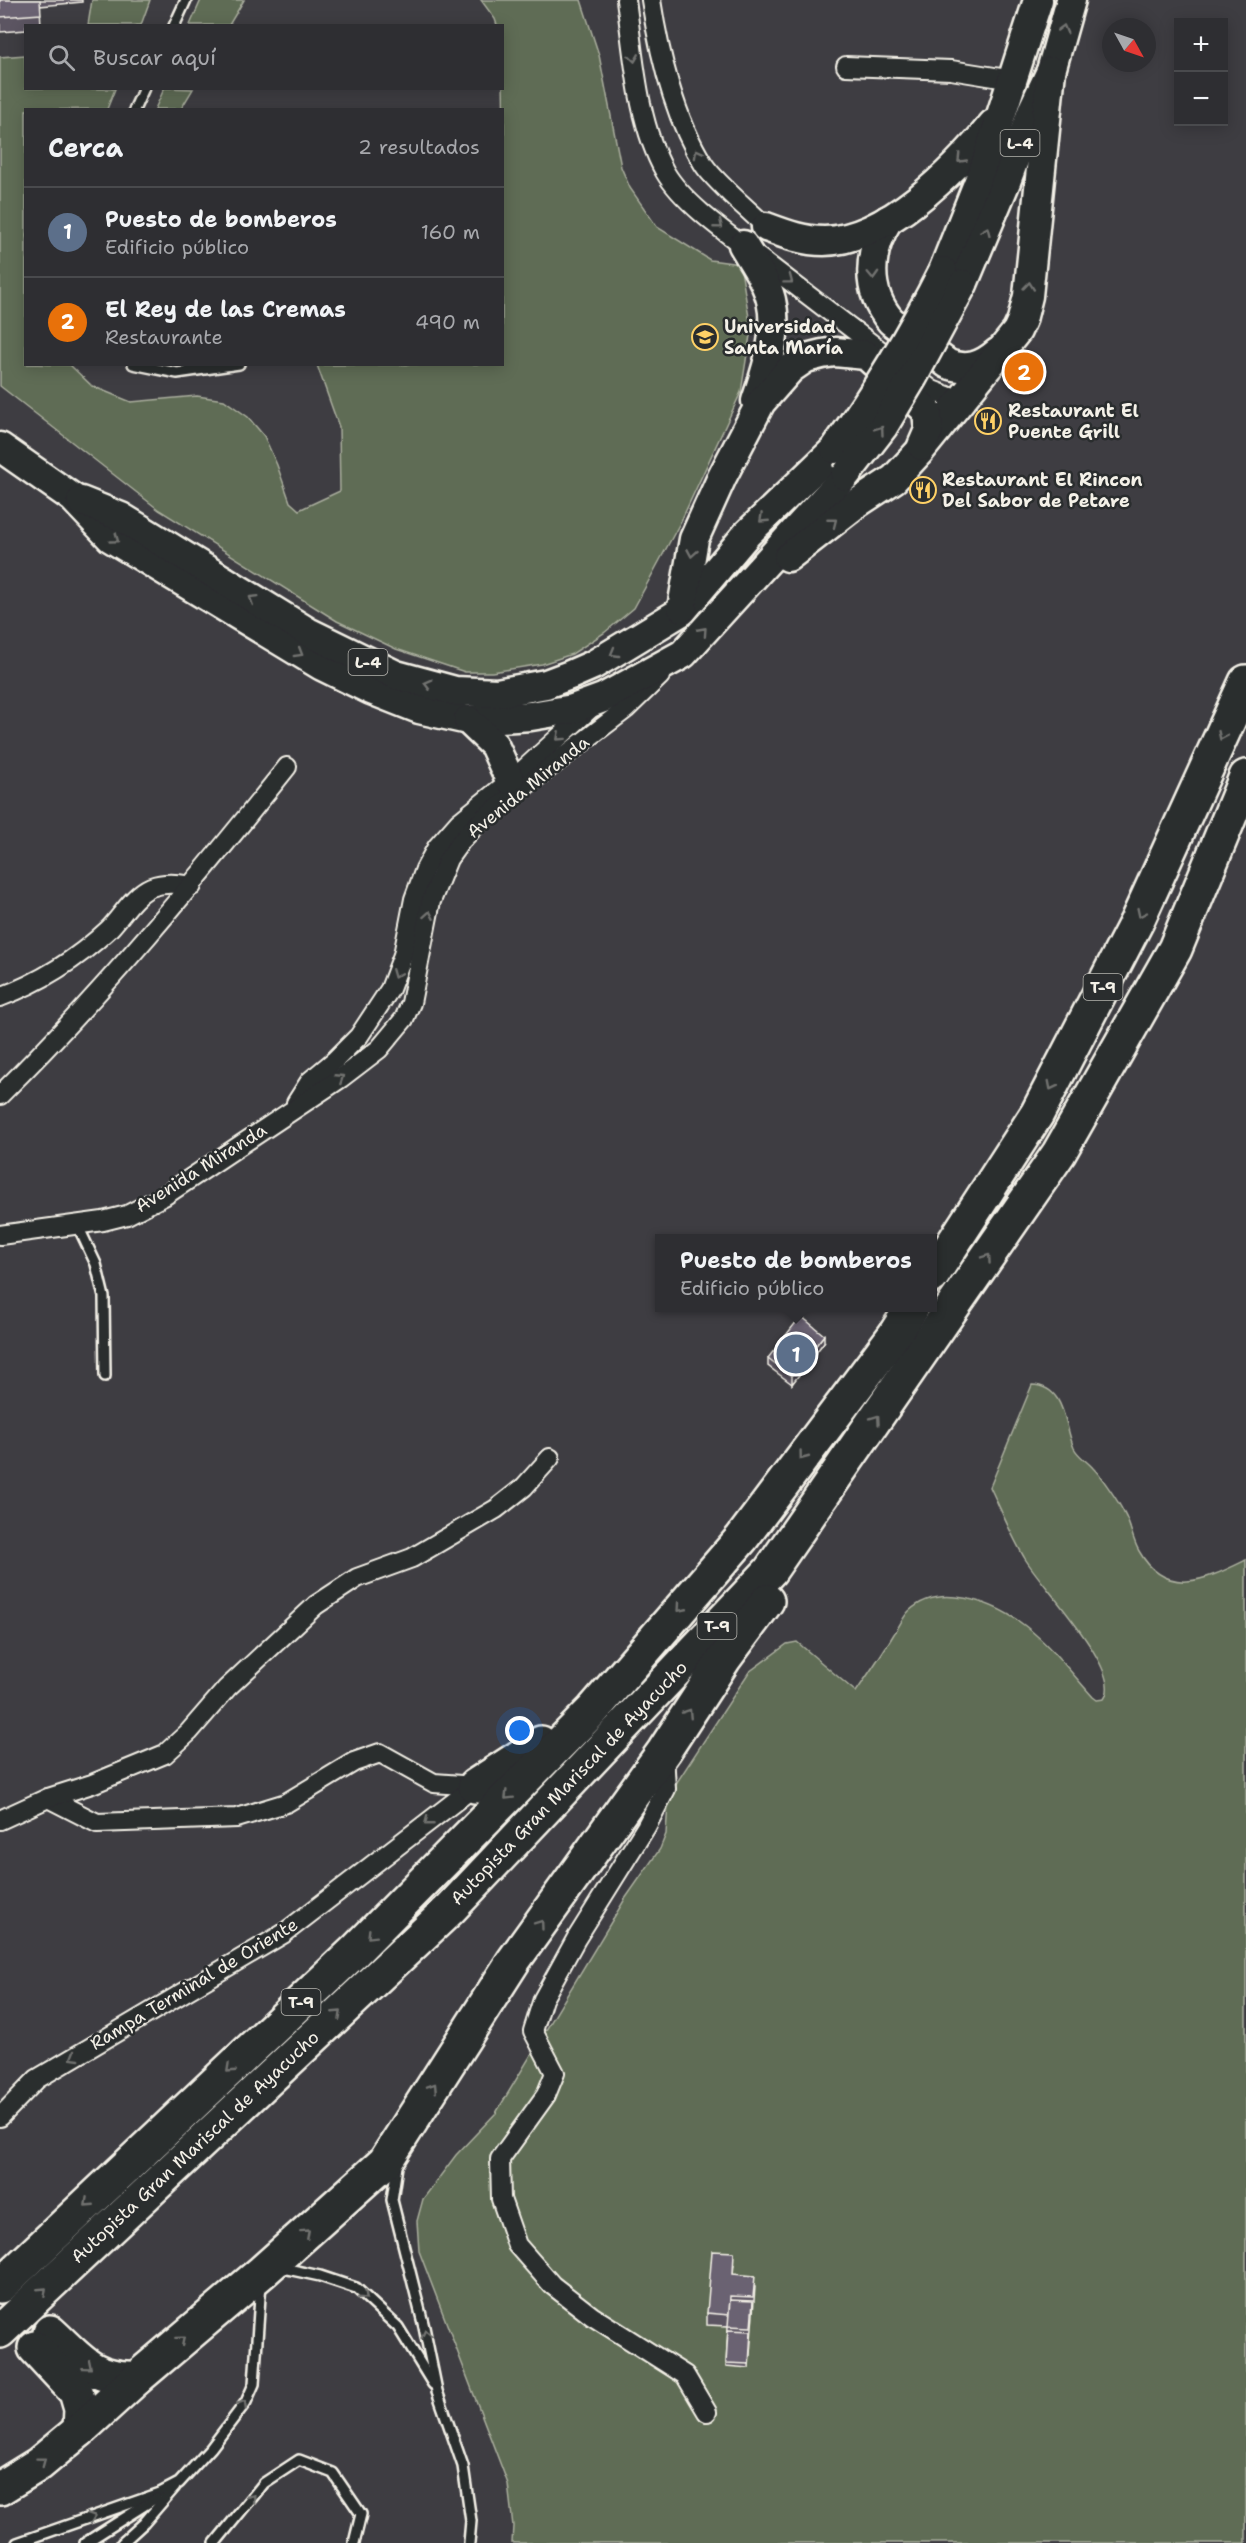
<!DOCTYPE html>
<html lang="es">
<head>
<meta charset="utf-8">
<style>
  body { margin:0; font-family:"Shantell Sans",sans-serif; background:#36363a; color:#f1f3f6 }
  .controls { position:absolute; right:18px; top:18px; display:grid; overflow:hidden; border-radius:0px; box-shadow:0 3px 15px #0003 }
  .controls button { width:54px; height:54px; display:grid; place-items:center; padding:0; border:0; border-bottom:2px solid #494a4d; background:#2e2e32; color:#f1f3f6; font:30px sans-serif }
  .compass { position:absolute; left:1102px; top:18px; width:54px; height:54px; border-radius:50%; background:#2e2e32; box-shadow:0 3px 15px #0003; rotate:130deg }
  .you { position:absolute; left:520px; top:1731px; width:21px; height:21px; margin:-15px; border:4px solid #fff; border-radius:50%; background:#1a73e8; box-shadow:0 0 0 9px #1a73e833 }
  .badge { display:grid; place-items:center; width:39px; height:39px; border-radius:50%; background:#ffd166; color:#fff; font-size:20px; font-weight:700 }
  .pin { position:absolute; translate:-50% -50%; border:3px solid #fff; box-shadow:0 2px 6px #0006 }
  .popup { position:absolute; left:655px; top:1234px; width:282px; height:78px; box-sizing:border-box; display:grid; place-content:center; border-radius:0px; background:#2e2e32; filter:drop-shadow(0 2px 4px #0005); font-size:20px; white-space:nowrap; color:#a7a8ac }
  .popup b { font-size:22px; color:#f1f3f6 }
  .popup::after { content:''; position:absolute; left:50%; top:100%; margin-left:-12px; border:12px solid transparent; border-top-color:#2e2e32 }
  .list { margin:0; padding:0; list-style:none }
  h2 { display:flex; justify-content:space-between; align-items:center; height:78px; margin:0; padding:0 24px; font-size:26px }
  h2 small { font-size:20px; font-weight:400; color:#a7a8ac }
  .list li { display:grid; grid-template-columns:39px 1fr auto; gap:18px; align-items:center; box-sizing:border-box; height:90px; padding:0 24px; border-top:2px solid #494a4d }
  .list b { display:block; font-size:22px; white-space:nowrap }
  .list p { margin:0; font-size:20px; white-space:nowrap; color:#a7a8ac }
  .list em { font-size:20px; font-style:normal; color:#a7a8ac }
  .icon { flex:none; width:33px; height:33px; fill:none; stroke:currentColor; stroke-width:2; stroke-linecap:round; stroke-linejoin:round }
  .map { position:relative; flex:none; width:1246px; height:2543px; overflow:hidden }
  .search { position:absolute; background:#2e2e32; box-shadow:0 3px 15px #0003; left:24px; top:24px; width:480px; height:66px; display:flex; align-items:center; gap:15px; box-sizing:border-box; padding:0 21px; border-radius:0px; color:#a7a8ac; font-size:22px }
  .panel { position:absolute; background:#2e2e32; box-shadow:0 3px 15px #0003; left:24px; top:108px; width:480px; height:258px; border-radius:0px }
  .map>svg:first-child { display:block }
  .green { fill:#5f6c54; stroke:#aaae9e; stroke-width:1.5 }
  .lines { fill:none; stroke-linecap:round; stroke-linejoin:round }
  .service-casing { stroke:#f4f1e8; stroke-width:14 }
  .minor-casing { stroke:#f4f1e8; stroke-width:22 }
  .primary-casing { stroke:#f4f1e8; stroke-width:33 }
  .motorway-casing { stroke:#f4f1e8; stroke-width:38 }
  .service { stroke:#2a2d2e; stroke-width:9 }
  .minor { stroke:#2a2d2e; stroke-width:18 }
  .primary { stroke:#2a2d2e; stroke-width:28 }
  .motorway { stroke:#2a2d2e; stroke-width:33 }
  .primary-bridge-casing { stroke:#f4f1e8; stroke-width:33; stroke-linecap:butt }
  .primary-bridge { stroke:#2a2d2e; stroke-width:28 }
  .wall { fill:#5c5462; stroke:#f4f1e8; stroke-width:1.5 }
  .shaded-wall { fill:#4b4550; stroke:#f4f1e8; stroke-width:1.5 }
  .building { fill:#6b6272; stroke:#f4f1e8; stroke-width:1.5 }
  .oneway { stroke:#71726f }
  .labels { text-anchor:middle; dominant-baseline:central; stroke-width:5; stroke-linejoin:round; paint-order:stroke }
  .shield { fill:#2a2d2e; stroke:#b7b6b0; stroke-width:1.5 }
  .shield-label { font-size:16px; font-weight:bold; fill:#f4f1e8 }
  .poi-label { font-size:18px; font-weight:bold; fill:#f4f1e8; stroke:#2a2d2e; text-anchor:start }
  .street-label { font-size:18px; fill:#f4f1e8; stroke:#2a2d2e }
</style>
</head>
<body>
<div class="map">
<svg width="1246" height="2543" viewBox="0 0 1246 2543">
  <rect width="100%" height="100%" fill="#3e3d42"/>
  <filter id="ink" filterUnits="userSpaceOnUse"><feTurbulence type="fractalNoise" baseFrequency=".0167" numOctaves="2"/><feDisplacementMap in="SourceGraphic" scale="12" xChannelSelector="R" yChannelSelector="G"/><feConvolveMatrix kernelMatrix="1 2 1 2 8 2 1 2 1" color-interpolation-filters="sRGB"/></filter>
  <g filter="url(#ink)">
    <g class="green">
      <path d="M92,0H150L141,25H88Z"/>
      <path d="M201,0H244L229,25H190Z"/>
      <path d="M481,0H581L599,55L621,167L630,188L657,227L710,260L740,264L751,329L741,392L681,521L634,608L604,633L572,654L542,664L492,672H465L396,649L337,621L159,510L0,386V57L25,55L26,88L115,89L107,109L26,110V364L70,365L92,386L131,402L197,396L224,400L248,417L264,436L277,465L290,502L299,510L340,491L339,427L317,365L502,364V140L504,133L502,26L497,25L495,19Z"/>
      <path d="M164,89V88L193,89L181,109H155Z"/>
      <path d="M1032,1385C1066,1386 1064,1425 1074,1448C1078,1456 1087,1461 1093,1468C1101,1476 1119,1502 1124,1513C1131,1525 1132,1539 1139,1551C1167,1600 1207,1579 1246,1560V2543H512L513,2526L508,2484L419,2251L417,2221L423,2199L456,2155L496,2113L625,1899L660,1849L666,1834L668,1803L677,1782L749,1672L787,1644L797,1642L856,1692C869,1673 882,1654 894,1634C899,1627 903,1617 909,1611C922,1599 939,1595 956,1597C1020,1604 1053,1652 1093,1697L1097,1700L1104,1699C1125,1671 1039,1584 1024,1557C1011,1535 1001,1510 990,1487Z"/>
    </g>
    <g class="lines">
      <defs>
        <g id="service">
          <path d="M174,26L186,0"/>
          <path d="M134,110L144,88"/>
          <path d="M133,364L177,373L239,364"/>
          <path d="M77,1224L96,1264L104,1297L105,1376"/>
          <path d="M397,2166L392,2200L424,2327L437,2391L463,2466L471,2521L469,2543"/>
          <path d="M278,2267L320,2276L356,2288L398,2327L433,2384"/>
          <path d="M17,2543L160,2493L179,2483L211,2448L246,2402L254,2384L261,2282"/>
          <path d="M85,2543L156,2498"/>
          <path d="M122,2543L144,2523L175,2487"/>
          <path d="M215,2543L264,2483L299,2460L333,2473L361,2514L354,2543"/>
        </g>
        <g id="minor">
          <path d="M626,0C634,56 637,122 665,172C684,205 735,239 766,263C821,305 876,347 932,390L960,401"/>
          <path d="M651,0C659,53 675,120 704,165C716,183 749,210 766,227"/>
          <path d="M846,66L951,70L1013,80"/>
          <path d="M0,997C41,982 77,959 109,929C122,916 133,895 151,887C165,882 178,884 192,886"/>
          <path d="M0,1095C103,993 196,881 287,767"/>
          <path d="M296,1103L310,1081L334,1061L359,1036L390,989L403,955L414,899L425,869L437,847L459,822L522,771L592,707"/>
          <path d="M0,1235L103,1221L127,1215L164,1196L341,1078L379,1049L404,1019L411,1003L431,901L448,859L461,841L482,819L626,709L660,676"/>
          <path d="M664,1752L666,1789L646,1827L576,1939L543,1999L533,2031L555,2073L546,2095L500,2159L501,2199L517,2245L552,2285L592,2316L685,2375L707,2412"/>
          <path d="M48,1798L97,1823L237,1818L286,1803L354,1762L380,1753L434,1783L475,1786"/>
          <path d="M0,1820L48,1798L92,1784L165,1754L189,1732L227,1688L316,1605L357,1578L412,1558L496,1509L524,1487L550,1458"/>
          <path d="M0,2117L37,2079L283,1934L475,1786"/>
        </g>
        <g id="primary">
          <path d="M888,220C868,252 865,291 891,321L948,364C967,371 982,366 997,353"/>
          <path d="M766,227C785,234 803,241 824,241C887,240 955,170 993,124"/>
          <path d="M743,245C753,262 766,280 771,300C779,334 767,369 756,401"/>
          <path d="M943,271L983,171L1038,0"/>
          <path d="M963,284L1007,179L1033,109L1051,71L1071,0"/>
          <path d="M0,447L73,498L111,538L322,666L371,690L419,709L468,720L531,716L573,709L603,698L683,654L845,476"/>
          <path d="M81,501L121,517L308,632L396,675L455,691L497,693L546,684L570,675L593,665L682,611L747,534L835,449"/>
          <path d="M788,557L856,504L894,479L920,451L1017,331L1022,320L1028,296L1051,71"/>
          <path d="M682,608L694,539L722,477L761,402L790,369L806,358L822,354L835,352L866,355L927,411L929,430L922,446"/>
          <path d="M468,720L494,745L510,780"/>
        </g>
        <g id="motorway">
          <path d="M932,1276L1037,1114L1137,921L1246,682"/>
          <path d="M475,1786L541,1743"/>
          <path d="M0,2286L355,1951L593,1710L742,1538L894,1336L912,1308"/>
          <path d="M0,2331L450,1909L770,1571L1059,1153L1175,949L1246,777"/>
          <path d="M50,2332C81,2360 92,2380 137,2378"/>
          <path d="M35,2348L76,2392L81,2409L80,2430"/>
          <path d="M0,2488L39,2464L80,2430L137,2378L262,2272L385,2162L514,1960L664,1751L724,1659L767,1601"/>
        </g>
      </defs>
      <use href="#service" class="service-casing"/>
      <use href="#minor" class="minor-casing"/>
      <use href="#primary" class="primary-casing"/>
      <use href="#motorway" class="motorway-casing"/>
      <use href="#service" class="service"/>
      <use href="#minor" class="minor"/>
      <use href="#primary" class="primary"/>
      <use href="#motorway" class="motorway"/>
      <defs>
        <g id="primary-bridge">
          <path d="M835,449C876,392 912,333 943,271"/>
          <path d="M845,476L883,427L913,377L963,284"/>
        </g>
      </defs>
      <use href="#primary-bridge" class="primary-bridge-casing"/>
      <use href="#primary-bridge" class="primary-bridge"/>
    </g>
    <g class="wall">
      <path d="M0,0H82V2L40,6L41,26H26V30L0,32Z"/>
      <path d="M824,1342L792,1384L768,1366V1358Z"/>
      <path d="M734,2264L733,2274L755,2287L749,2368L726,2366L728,2326L707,2325V2313Z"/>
    </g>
    <path class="shaded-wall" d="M824,1335V1342L792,1384V1376Z"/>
    <g class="building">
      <path d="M0,0H40L41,14L0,17Z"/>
      <path d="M801,1316L824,1335L792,1376L768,1358Z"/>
      <path d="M712,2251L734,2252L733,2274L755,2276L753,2297L730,2296L729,2315L707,2313Z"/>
      <path d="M730,2300L753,2301L751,2327L728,2326Z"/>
      <path d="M728,2330L751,2331L749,2364L726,2363Z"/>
    </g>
    <defs><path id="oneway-chevron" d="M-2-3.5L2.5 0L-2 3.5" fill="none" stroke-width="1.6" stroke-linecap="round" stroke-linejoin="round" transform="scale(1.5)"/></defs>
    <g class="oneway">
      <use href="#oneway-chevron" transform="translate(1063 29) rotate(-75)"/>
      <use href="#oneway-chevron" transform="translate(634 58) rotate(82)"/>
      <use href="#oneway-chevron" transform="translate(698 153) rotate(-119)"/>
      <use href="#oneway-chevron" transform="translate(961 159) rotate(134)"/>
      <use href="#oneway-chevron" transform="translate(719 225) rotate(39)"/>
      <use href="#oneway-chevron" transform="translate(986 231) rotate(-67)"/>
      <use href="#oneway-chevron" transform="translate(873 275) rotate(88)"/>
      <use href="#oneway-chevron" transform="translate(789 280) rotate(37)"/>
      <use href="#oneway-chevron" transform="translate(1029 286) rotate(-84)"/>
      <use href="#oneway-chevron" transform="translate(880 430) rotate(-54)"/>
      <use href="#oneway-chevron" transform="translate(763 519) rotate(137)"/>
      <use href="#oneway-chevron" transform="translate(833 522) rotate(-38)"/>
      <use href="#oneway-chevron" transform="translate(115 539) rotate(36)"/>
      <use href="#oneway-chevron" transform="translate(692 553) rotate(100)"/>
      <use href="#oneway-chevron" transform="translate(253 599) rotate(-148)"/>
      <use href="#oneway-chevron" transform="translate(703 631) rotate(-48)"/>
      <use href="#oneway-chevron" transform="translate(299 653) rotate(31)"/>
      <use href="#oneway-chevron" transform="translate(614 653) rotate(150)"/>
      <use href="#oneway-chevron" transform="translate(428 684) rotate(-165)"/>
      <use href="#oneway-chevron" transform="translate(1222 736) rotate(115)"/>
      <use href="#oneway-chevron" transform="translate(560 737) rotate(138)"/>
      <use href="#oneway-chevron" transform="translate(1141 913) rotate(115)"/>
      <use href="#oneway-chevron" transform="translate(429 915) rotate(-80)"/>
      <use href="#oneway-chevron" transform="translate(396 974) rotate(112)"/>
      <use href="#oneway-chevron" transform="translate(340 1078) rotate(-33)"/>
      <use href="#oneway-chevron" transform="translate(1052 1086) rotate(117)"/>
      <use href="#oneway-chevron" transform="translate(987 1258) rotate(-55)"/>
      <use href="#oneway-chevron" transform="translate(876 1419) rotate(-55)"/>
      <use href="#oneway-chevron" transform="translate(803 1456) rotate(127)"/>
      <use href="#oneway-chevron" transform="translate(681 1608) rotate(131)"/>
      <use href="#oneway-chevron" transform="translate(688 1713) rotate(-57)"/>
      <use href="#oneway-chevron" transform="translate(508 1796) rotate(135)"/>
      <use href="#oneway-chevron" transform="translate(428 1822) rotate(142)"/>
      <use href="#oneway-chevron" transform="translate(540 1924) rotate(-54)"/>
      <use href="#oneway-chevron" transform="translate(371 1935) rotate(135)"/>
      <use href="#oneway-chevron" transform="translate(338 2014) rotate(-43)"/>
      <use href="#oneway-chevron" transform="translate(74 2057) rotate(150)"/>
      <use href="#oneway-chevron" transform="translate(230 2069) rotate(137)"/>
      <use href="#oneway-chevron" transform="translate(433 2087) rotate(-57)"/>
      <use href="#oneway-chevron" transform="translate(88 2203) rotate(137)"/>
      <use href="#oneway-chevron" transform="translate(306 2233) rotate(-42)"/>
      <use href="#oneway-chevron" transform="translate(43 2291) rotate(-43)"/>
      <use href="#oneway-chevron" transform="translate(364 2296) rotate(43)"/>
      <use href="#oneway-chevron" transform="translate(426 2334) rotate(-102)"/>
      <use href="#oneway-chevron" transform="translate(181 2340) rotate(-40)"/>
      <use href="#oneway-chevron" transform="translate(88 2366) rotate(40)"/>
      <use href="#oneway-chevron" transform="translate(243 2404) rotate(-57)"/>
      <use href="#oneway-chevron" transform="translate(42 2461) rotate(-37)"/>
      <use href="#oneway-chevron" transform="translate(252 2498) rotate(-51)"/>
      <use href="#oneway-chevron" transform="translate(92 2517) rotate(-19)"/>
    </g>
  </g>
  <defs>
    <symbol id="university-ring" viewBox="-11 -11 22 22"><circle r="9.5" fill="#2a2d2e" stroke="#ffd166" stroke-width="1.5"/><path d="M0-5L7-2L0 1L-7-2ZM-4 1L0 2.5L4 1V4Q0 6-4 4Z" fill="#ffd166"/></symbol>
    <symbol id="restaurant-ring" viewBox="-11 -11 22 22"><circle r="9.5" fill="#2a2d2e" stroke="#ffd166" stroke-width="1.5"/><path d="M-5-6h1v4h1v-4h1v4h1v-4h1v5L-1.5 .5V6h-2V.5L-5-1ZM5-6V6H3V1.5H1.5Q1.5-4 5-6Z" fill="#ffd166"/></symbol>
  </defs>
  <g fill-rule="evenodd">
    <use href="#university-ring" x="690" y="322" width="30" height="30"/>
    <use href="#restaurant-ring" x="973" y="406" width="30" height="30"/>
    <use href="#restaurant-ring" x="908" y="475" width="30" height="30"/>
  </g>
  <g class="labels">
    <g class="shield">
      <rect x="1000.5" y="130" width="39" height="26" rx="4.5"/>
      <rect x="348.5" y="649" width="39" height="26" rx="4.5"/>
      <rect x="1083.5" y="974" width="39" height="26" rx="4.5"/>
      <rect x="697.5" y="1613" width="39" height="26" rx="4.5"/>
      <rect x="281.5" y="1989" width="39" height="26" rx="4.5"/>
    </g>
    <g class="shield-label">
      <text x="1020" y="143">L-4</text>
      <text x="368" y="662">L-4</text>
      <text x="1103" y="987">T-9</text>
      <text x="717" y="1626">T-9</text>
      <text x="301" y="2002">T-9</text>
    </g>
    <g class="poi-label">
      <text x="724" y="327">Universidad<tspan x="724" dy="21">Santa María</tspan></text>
      <text x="1008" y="411">Restaurant El<tspan x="1008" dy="21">Puente Grill</tspan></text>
      <text x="942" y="480">Restaurant El Rincon<tspan x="942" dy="21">Del Sabor de Petare</tspan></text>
    </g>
    <g class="street-label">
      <text transform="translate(528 787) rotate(-39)">Avenida Miranda</text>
      <text transform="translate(201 1168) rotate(-32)">Avenida Miranda</text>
      <text transform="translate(569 1783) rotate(-46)">Autopista Gran Mariscal de Ayacucho</text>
      <text transform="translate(194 1984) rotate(-31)">Rampa Terminal de Oriente</text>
      <text transform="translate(195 2147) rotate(-43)">Autopista Gran Mariscal de Ayacucho</text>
    </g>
  </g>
</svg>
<div class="controls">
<button>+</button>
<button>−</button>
</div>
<svg class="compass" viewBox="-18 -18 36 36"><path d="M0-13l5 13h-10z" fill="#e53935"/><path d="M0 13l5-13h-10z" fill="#a7a8ac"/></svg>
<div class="you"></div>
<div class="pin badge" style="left:796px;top:1354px;background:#5c6f8a">1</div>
<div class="popup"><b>Puesto de bomberos</b>Edificio público</div>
<div class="pin badge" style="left:1024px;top:372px;background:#e8710a">2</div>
<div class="search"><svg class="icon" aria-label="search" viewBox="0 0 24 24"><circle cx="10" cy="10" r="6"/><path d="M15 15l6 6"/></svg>Buscar aquí</div>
<section class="panel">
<h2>Cerca<small>2 resultados</small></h2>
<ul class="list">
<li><span class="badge" style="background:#5c6f8a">1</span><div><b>Puesto de bomberos</b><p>Edificio público</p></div><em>160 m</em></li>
<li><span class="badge" style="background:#e8710a">2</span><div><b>El Rey de las Cremas</b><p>Restaurante</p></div><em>490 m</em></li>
</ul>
</section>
</div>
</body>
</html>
